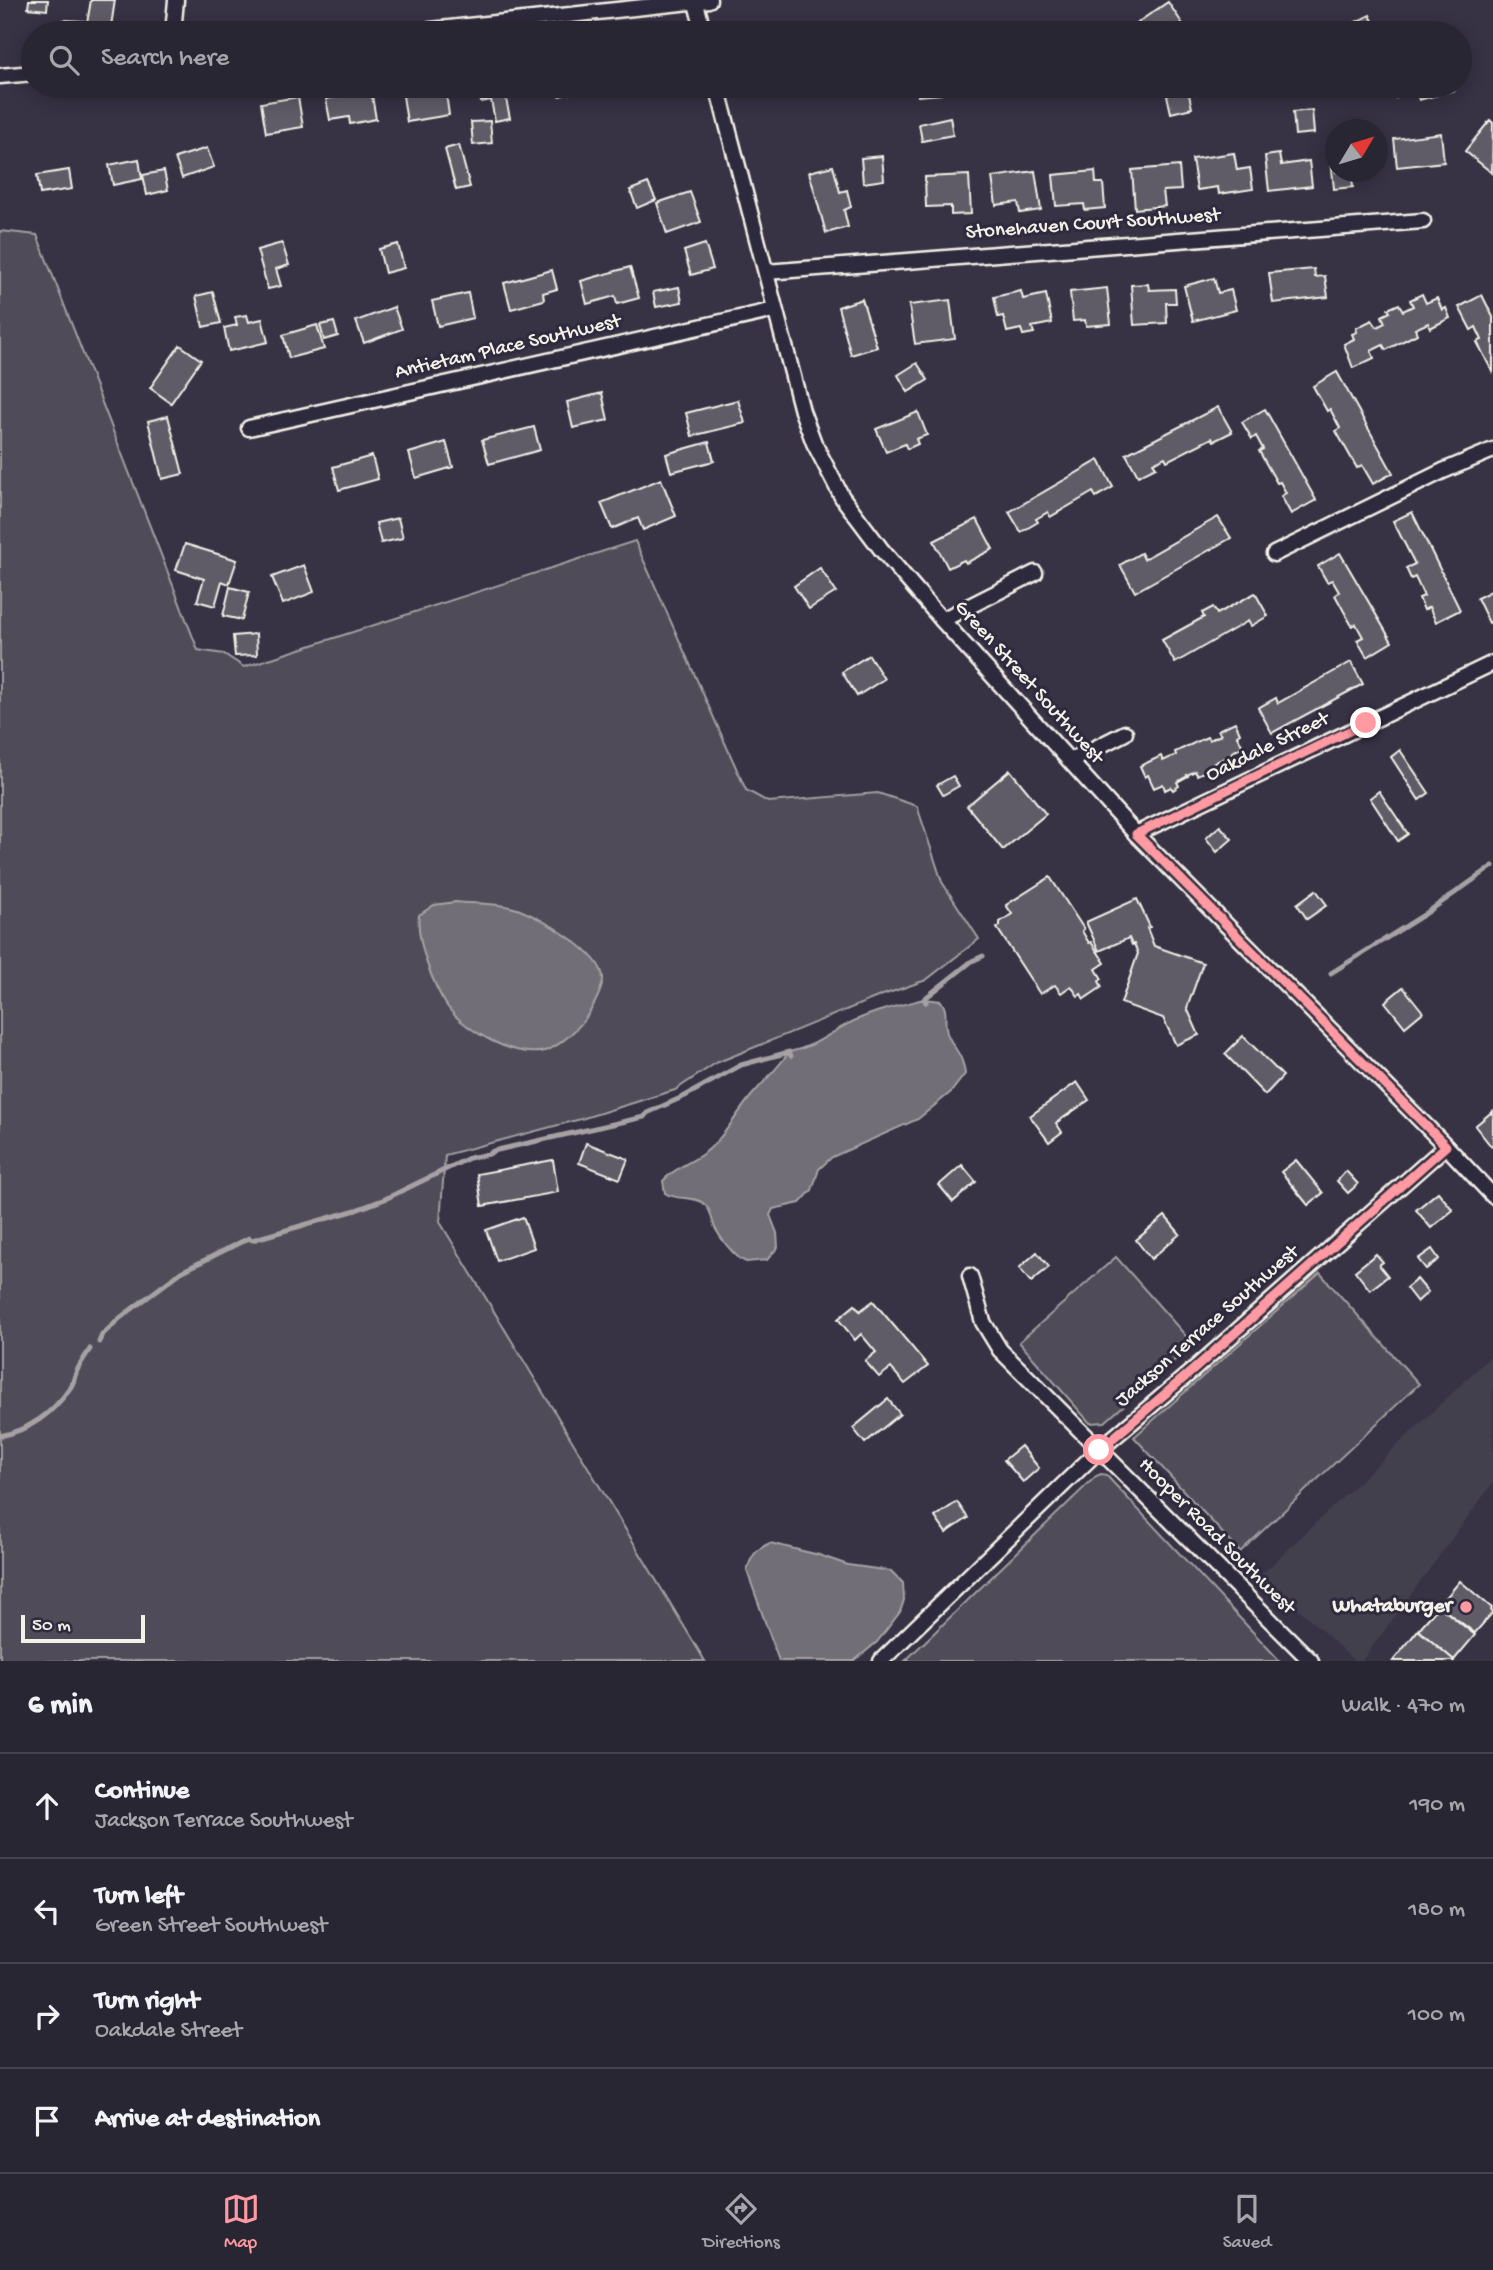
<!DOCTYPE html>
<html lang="en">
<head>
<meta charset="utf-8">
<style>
  body { margin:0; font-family:"Gochi Hand",sans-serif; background:#35323f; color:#f1f3f6 }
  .compass { position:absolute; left:1325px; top:119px; width:63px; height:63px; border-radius:50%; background:#292633; box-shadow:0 4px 18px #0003; rotate:52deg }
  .scale { position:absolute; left:21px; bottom:18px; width:124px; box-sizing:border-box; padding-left:7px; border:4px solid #f4f1e8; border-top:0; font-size:19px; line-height:24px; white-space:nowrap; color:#f4f1e8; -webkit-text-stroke:5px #2f2a3d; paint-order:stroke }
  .stop { position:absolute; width:21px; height:21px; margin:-16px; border:5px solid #ff9aa2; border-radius:50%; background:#fff }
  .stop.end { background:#ff9aa2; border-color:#fff; box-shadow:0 2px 7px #0008 }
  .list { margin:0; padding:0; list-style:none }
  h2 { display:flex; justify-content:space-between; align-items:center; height:91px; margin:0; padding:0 28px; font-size:30px }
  h2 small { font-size:23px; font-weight:400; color:#a5a5ac }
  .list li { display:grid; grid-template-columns:46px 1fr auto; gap:21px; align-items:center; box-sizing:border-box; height:105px; padding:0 28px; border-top:2px solid #45434e }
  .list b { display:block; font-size:26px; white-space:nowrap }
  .list p { margin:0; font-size:23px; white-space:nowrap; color:#a5a5ac }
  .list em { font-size:23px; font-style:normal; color:#a5a5ac }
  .icon { flex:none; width:38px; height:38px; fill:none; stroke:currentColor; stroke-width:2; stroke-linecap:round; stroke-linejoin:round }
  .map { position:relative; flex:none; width:1493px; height:1661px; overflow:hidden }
  .search { position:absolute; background:#292633; box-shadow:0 4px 18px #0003; left:21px; right:21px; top:21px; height:77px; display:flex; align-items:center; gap:18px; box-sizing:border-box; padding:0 24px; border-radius:38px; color:#a5a5ac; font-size:26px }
  .sheet { height:511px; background:#292633 }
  nav { display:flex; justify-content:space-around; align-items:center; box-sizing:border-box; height:98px; border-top:2px solid #45434e; background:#292633; font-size:19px; color:#a5a5ac }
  nav a { display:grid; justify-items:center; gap:4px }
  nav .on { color:#ff9aa2 }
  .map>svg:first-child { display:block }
  .built { fill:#433f4e }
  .green { fill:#504b59; stroke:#a29ea0; stroke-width:2 }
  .water { fill:#726e77; stroke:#a6a2a4; stroke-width:2 }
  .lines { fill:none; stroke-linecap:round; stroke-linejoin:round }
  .stream { stroke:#a6a2a4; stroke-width:5 }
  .building { fill:#5f5c67; stroke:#f4f1e8; stroke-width:2 }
  .street-casing { stroke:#f4f1e8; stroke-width:19 }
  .street { stroke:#2f2a3d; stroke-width:14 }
  .route { stroke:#ff9aa2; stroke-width:9 }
  .poi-dot { fill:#ff9aa2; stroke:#2f2a3d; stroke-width:2.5 }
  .labels { text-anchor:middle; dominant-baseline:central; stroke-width:6; stroke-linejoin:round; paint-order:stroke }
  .street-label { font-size:21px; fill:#f4f1e8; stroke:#2f2a3d }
  .poi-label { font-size:21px; font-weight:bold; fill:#f4f1e8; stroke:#2f2a3d; text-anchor:end }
</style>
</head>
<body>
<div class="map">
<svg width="1493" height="1661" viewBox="0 0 1493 1661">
  <rect width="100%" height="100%" fill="#373244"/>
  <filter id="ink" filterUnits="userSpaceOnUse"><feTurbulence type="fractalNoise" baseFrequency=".0143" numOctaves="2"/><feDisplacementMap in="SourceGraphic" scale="14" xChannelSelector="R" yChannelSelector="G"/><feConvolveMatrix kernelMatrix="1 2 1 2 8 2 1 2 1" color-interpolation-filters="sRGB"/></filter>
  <g filter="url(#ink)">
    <path class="built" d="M1493,1354V1483L1362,1661H1354L1262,1574Z"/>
    <g class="green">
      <path d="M0,231L37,235L198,650L224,654L244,667L635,541L746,790L768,802L878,793L917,806L942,882L979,939L926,980L880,996L716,1063L675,1090L581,1119L445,1155L440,1222L705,1661H0Z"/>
      <path d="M1116,1257L1193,1344L1105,1422L1090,1423L1019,1342Z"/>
      <path d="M1320,1273L1419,1384L1240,1552L1134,1437Z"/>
      <path d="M1101,1474L1106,1475L1280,1661H905L1096,1476Z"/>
    </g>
    <g class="water">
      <path d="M455,902C473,904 496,903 514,908C535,914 604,953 603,979C602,991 595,1003 589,1013C582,1025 563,1043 550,1049C521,1063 463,1030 447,1006C433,985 416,941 419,915L434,905Z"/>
      <path d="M924,999L941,1001C949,1011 943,1020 947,1033C953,1049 963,1053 965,1074L951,1092L918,1119L832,1157L819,1169L812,1190L800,1203L773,1209L770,1215L777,1233L778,1247L767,1260L746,1262L740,1259C731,1251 721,1239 715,1228C711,1219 712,1210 703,1203C693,1195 676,1201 665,1193L663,1181C676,1166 694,1162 708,1150C727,1134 737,1112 753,1094C766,1079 778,1068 789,1052C811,1048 826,1036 844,1026C869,1012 897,1006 924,999Z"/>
      <path d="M770,1543L819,1555L848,1565L891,1571L903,1583L904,1600L900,1612L877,1642L854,1661H779L747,1571C751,1556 755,1550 770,1543Z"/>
    </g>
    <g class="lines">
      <g class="stream">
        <path d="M1331,973L1425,914L1493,866"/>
        <path d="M926,1002L924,999L972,961L983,956"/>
        <path d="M99,1342L102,1335L120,1318L181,1272L249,1238L252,1240L356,1210L385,1199L469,1158L489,1154L493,1151L644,1117L647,1113L685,1096L741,1065L789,1052L791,1056"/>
        <path d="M0,1436C29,1430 53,1413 70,1388C74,1383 74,1378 76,1373C79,1365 85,1357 90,1349"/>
      </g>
    </g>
    <g class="building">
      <path d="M29,0H48L47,10L28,8Z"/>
      <path d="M91,0H115L110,33L86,29Z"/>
      <path d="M1168,2L1184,26L1173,33H1122Z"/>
      <path d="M1370,15L1379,33H1354L1350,25Z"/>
      <path d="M63,20L84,21L83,33H62Z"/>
      <path d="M423,86H445L449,115L407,122L402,89Z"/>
      <path d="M478,86H524L526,95L506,99L510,118L495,121L491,100L481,102Z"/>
      <path d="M557,86H599L559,96Z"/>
      <path d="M846,86H867L868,90L847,94Z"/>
      <path d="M918,86H941V94L918,96Z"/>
      <path d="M1384,86H1407L1396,98Z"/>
      <path d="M1415,86H1454L1455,90L1419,100Z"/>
      <path d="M371,90L376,119L350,124L349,117L330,120L326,99Z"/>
      <path d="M1188,90L1192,108L1171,113L1167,95Z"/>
      <path d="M298,97L303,127L266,133L261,103Z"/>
      <path d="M1312,110L1314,133L1295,135L1293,112Z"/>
      <path d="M950,117L953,135L922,141L919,124Z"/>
      <path d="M1490,120L1493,123L1492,173L1465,151Z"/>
      <path d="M490,121L492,143L473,145L471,122Z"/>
      <path d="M1441,133L1444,162L1397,167L1394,139Z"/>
      <path d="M459,145L470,187L456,190L445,149Z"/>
      <path d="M207,148L214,167L182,178L175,158Z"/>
      <path d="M1330,150H1336V172H1374V174L1352,176L1353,187L1334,189Z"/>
      <path d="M1234,153L1237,170L1250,168L1253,189L1219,194L1218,187L1197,190L1192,159Z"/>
      <path d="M1279,154L1281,165L1309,161L1312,186L1269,191L1265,156Z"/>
      <path d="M882,156L884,180L863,183L861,158Z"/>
      <path d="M139,159L142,179L113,185L109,165Z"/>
      <path d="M833,166L840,192L847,190L851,207L844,210L848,227L826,233L809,172Z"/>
      <path d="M1179,166L1181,190L1163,191L1165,206L1135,209L1132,170Z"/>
      <path d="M69,170L72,189L40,194L37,175Z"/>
      <path d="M164,171L168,190L147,195L143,175Z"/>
      <path d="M1035,171L1041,210L1020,213L1018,202L996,205L992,177Z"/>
      <path d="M1095,171L1096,183H1103L1105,208L1085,210L1084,204L1056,206L1053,175Z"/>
      <path d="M969,175L971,214L951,215V206L926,207L925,177Z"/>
      <path d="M648,183L656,200L637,208L630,190Z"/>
      <path d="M690,192L701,222L667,234L657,203Z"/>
      <path d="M282,243L289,265L276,269L281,286L268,289L257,250Z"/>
      <path d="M398,244L404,268L385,273L379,249Z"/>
      <path d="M705,244L713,269L691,275L684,251Z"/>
      <path d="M630,267L639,298L617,304L615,296L587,304L581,281Z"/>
      <path d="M1314,269L1315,277L1325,276L1328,297L1273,303L1269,273Z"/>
      <path d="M552,270L557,289L543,293L544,300L511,309L504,283Z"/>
      <path d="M1214,278L1218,293L1231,290L1236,310L1193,321L1184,286Z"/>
      <path d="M1148,284L1149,290L1175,289L1176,303H1166L1167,323L1134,325L1131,285Z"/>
      <path d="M679,287L682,302L656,307L653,292Z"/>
      <path d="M1107,288L1111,324L1086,326L1085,320L1073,321L1070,292Z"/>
      <path d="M1021,291L1023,299L1046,294L1052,323L1032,327L1034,333L1023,335L1021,329L1007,332L1003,316L998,317L994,297Z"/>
      <path d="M213,292L221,323L203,327L196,296Z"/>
      <path d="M468,293L473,318L438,326L432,301Z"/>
      <path d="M1422,294L1426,303L1437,298L1442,310L1446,308L1450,318L1430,328L1428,323L1415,329L1417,334L1386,350L1383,345L1371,351L1374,358L1353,368L1344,344L1354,339L1352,334L1357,332L1356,328L1372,320L1377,327L1385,323L1382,316L1390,312L1388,309L1399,304L1403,311L1413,306L1410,300Z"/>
      <path d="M1482,295L1493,317V373L1477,342L1482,340L1476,327L1471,330L1459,307Z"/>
      <path d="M862,299L877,347L851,355L838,307Z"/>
      <path d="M950,300L955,339L915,344L909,305Z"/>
      <path d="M394,307L402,329L364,343L356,321Z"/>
      <path d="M247,315L249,322L262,319L268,342L229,351L224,328L237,325L235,317Z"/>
      <path d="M334,322L338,336L324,340L320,325Z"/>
      <path d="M317,325L324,349L289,358L283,335Z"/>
      <path d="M180,345L201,360L171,403L150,388Z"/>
      <path d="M917,363L928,380L908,392L898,375Z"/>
      <path d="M1337,372L1393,473L1373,484L1362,465L1357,468L1336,431L1340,428L1330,409L1327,411L1313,386Z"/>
      <path d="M602,393L608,420L573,428L567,402Z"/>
      <path d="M738,400L745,423L692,436L686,413Z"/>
      <path d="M1218,407L1232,432L1214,441L1212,438L1167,461L1165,457L1153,463L1156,467L1138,476L1126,454Z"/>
      <path d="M1265,409L1316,500L1291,514L1281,496L1286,493L1280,482L1277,483L1259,451L1263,449L1256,436L1252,439L1242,422Z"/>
      <path d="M918,412L927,435L916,439L918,444L907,449L905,444L886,452L876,429Z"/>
      <path d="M168,416L183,474L162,479L148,421Z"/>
      <path d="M534,427L540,450L489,464L482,440Z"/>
      <path d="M446,442L453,467L416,478L409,453Z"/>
      <path d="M709,442L714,461L671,472L666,454Z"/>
      <path d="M372,456L378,479L339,490L333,467Z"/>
      <path d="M1099,460L1113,487L1096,497L1093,492L1050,517L1048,512L1036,519L1038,522L1021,532L1009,512Z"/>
      <path d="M661,479L676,516L643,530L638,518L612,529L601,503Z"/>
      <path d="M1412,512L1460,610L1436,622L1429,607L1424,610L1419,598L1424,596L1415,577L1411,579L1406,568L1415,564L1393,521Z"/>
      <path d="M1218,517L1231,538L1135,592L1120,565L1141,553L1144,559Z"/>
      <path d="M398,518L403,538L381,543L376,523Z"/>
      <path d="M977,519L993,549L966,563L964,560L948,568L934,541Z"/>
      <path d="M185,544L237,560L229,584L222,581L215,606L197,601L204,579L176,570Z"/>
      <path d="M1340,553L1392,642L1367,657L1357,640L1363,637L1356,624L1352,626L1335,595L1339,592L1332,580L1327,582L1318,566Z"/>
      <path d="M304,565L314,592L283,604L272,577Z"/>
      <path d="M820,568L836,592L809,609L794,586Z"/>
      <path d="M230,587L249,592L242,620L223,616Z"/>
      <path d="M1493,590V621L1489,623L1477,598Z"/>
      <path d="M1255,593L1268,616L1251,626L1248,621L1175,663L1162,640L1204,617L1202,613L1213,607L1217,614Z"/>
      <path d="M256,634L257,655L235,656L233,636Z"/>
      <path d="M869,655L884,679L857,696L842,672Z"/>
      <path d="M1351,662L1363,684L1272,733L1258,708L1276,698L1278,703Z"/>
      <path d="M1235,722L1240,733L1237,735L1243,747L1232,752L1233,754L1206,767L1208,770L1197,775L1195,771L1187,775L1188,776L1177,782L1179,786L1173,790L1171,787L1165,790L1163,784L1154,788L1148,775L1145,777L1140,766L1161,756L1163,761L1176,755L1175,752L1207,737L1209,740L1221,735L1218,730Z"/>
      <path d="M1400,750L1429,793L1419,800L1391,757Z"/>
      <path d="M1010,770L1046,814L1003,850L967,806Z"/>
      <path d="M953,776L959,786L943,795L937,785Z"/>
      <path d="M1379,791L1408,834L1398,841L1370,798Z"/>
      <path d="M1220,826L1232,839L1217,852L1206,838Z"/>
      <path d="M1050,877L1084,929L1082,931L1089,943L1091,942L1105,963L1096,969L1102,979L1099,981L1102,987L1084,999L1081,994L1078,996L1071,986L1061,993L1055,985L1040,994L997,928L1000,926V922L1012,914L1006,905Z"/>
      <path d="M1316,890L1327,905L1307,919L1297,904Z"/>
      <path d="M1137,899L1150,927L1147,928L1154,946L1203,963L1187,1008L1199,1035L1176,1045L1163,1018L1121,1003L1138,953L1134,944L1132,945L1129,938L1099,951L1086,922Z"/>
      <path d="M1403,987L1423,1012L1405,1027L1385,1002Z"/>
      <path d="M1243,1036L1283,1076L1265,1095L1225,1054Z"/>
      <path d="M1077,1082L1089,1100L1056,1123L1062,1132L1049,1142L1030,1116Z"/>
      <path d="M1493,1111V1144L1491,1146L1475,1126Z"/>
      <path d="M586,1143L628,1159L620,1179L579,1163Z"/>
      <path d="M553,1160L558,1192L482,1206L477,1174Z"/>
      <path d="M1296,1160L1323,1193L1308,1205L1281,1172Z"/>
      <path d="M962,1165L976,1182L953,1202L939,1185Z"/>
      <path d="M1346,1171L1358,1184L1348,1193L1337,1181Z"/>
      <path d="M1438,1192L1453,1210L1431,1228L1416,1210Z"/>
      <path d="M1165,1216L1180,1234L1151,1259L1136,1240Z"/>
      <path d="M523,1217L534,1248L497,1261L486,1230Z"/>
      <path d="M1432,1249L1439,1259L1426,1269L1418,1259Z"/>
      <path d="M1037,1252L1049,1267L1031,1282L1019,1268Z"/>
      <path d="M1376,1254L1383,1262L1379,1265L1388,1276L1370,1290L1355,1271Z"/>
      <path d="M1417,1279L1428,1292L1417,1302L1406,1288Z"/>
      <path d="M873,1301L928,1366L905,1384L891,1368L879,1377L865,1361L876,1352L861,1334L855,1340L838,1319L855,1305L860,1311Z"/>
      <path d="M888,1399L900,1414L865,1443L853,1428Z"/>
      <path d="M1021,1446L1039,1468L1023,1482L1004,1460Z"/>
      <path d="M957,1502L968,1518L946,1533L935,1517Z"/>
      <path d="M1460,1581L1492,1608L1491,1610L1493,1612L1475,1633L1439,1606Z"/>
      <path d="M1439,1606L1475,1635L1454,1660L1418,1630Z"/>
      <path d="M1418,1630L1454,1660V1661H1393Z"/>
    </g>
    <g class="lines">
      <defs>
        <g id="street">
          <path d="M695,0L704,33"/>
          <path d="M173,33L176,0"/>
          <path d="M403,33L709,0"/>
          <path d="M0,76L33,73"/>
          <path d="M717,86L802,411L814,443L842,497L881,549L942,620L1136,834L1446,1146L1493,1196"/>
          <path d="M766,272L1423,221"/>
          <path d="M249,428L775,310"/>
          <path d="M1274,554L1443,471L1493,450"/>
          <path d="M942,620L1035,573"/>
          <path d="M1070,761L1125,733"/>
          <path d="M1136,834L1493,663"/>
          <path d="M970,1276L983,1322L1000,1350L1311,1661"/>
          <path d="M881,1661L1099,1450L1192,1371L1446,1146"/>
        </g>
      </defs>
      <use href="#street" class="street-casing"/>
      <use href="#street" class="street"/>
    </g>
  </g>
  <g class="lines" filter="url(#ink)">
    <path class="route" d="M1099,1450L1192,1371L1446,1146L1136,834L1366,723"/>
  </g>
  <circle class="poi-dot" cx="1466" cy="1607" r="7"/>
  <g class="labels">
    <g class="street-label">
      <text transform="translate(1093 225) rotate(-4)">Stonehaven Court Southwest</text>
      <text transform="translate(508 348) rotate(-13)">Antietam Place Southwest</text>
      <text transform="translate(1028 683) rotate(48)">Green Street Southwest</text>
      <text transform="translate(1268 748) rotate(-26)">Oakdale Street</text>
      <text transform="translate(1208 1327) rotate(-41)">Jackson Terrace Southwest</text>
      <text transform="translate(1216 1537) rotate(45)">Hooper Road Southwest</text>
    </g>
    <g class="poi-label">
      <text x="1452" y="1607">Whataburger</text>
    </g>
  </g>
</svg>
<svg class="compass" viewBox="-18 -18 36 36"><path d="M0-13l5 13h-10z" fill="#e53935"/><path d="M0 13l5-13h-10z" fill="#a5a5ac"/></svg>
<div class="scale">50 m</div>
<div class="stop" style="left:1099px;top:1450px"></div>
<div class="stop end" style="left:1366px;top:723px"></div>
<div class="search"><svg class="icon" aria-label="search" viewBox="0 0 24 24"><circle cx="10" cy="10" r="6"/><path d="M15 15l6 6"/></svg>Search here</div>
</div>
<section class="sheet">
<h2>6 min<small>Walk · 470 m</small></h2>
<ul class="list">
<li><svg class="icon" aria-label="ahead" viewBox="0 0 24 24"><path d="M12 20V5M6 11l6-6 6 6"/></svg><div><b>Continue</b><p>Jackson Terrace Southwest</p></div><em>190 m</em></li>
<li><svg class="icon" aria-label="left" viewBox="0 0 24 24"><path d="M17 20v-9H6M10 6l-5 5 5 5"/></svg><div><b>Turn left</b><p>Green Street Southwest</p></div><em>180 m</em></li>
<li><svg class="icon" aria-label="right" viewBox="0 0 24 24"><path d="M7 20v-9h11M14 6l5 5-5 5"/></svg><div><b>Turn right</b><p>Oakdale Street</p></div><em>100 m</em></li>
<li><svg class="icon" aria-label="arrive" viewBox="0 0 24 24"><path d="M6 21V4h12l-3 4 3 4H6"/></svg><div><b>Arrive at destination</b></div></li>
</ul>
</section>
<nav>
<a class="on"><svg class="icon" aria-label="map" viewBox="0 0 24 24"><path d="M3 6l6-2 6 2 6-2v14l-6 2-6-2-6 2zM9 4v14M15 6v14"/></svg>Map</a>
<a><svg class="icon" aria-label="directions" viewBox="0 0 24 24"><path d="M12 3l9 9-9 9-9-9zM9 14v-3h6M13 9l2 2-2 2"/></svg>Directions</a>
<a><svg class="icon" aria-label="saved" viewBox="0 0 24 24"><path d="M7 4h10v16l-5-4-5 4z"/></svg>Saved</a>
</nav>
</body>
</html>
